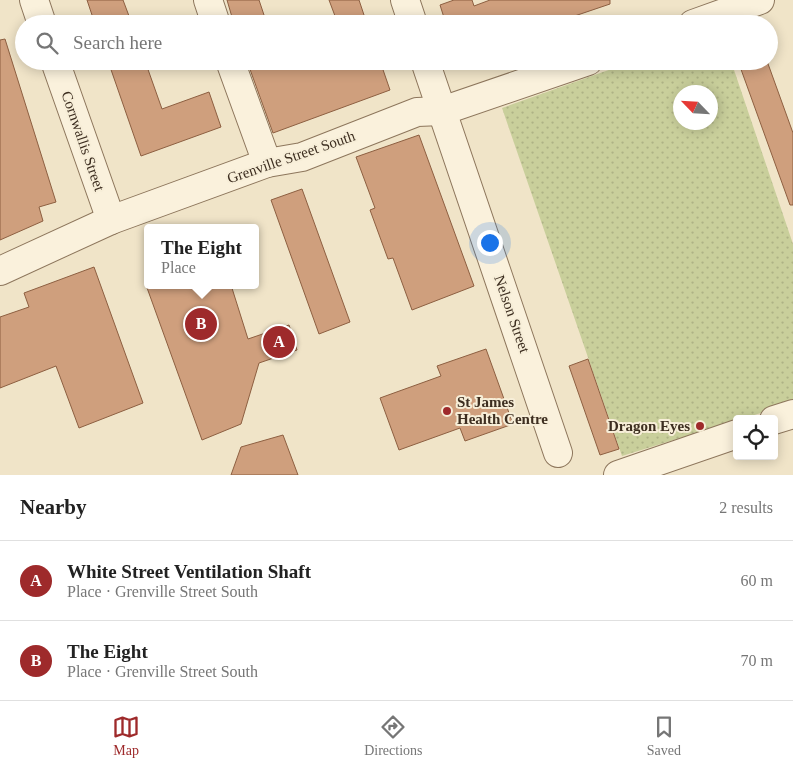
<!DOCTYPE html>
<html lang="en">
<head>
<meta charset="utf-8">
<style>
  body { margin:0; font-family:Georgia,serif; background:#f2f2f2; color:#222 }
  .controls { position:absolute; right:15px; bottom:15px; display:grid; overflow:hidden; border-radius:5px; box-shadow:0 2px 12px #0003 }
  .controls button { width:45px; height:45px; display:grid; place-items:center; padding:0; border:0; border-bottom:1px solid #e0e0e0; background:#fff; color:#222; font:25px sans-serif }
  .compass { position:absolute; left:673px; top:85px; width:45px; height:45px; border-radius:50%; background:#fff; box-shadow:0 2px 12px #0003; rotate:295deg }
  .you { position:absolute; left:489px; top:242px; width:18px; height:18px; margin:-12px; border:4px solid #fff; border-radius:50%; background:#1a73e8; box-shadow:0 0 0 8px #1a73e833 }
  .badge { display:grid; place-items:center; width:32px; height:32px; border-radius:50%; background:#9e2a2b; color:#fff; font-size:16px; font-weight:700 }
  .pin { position:absolute; translate:-50% -50%; border:2px solid #fff; box-shadow:0 1px 5px #0006 }
  .popup { position:absolute; left:144px; top:224px; width:115px; height:65px; box-sizing:border-box; display:grid; place-content:center; border-radius:5px; background:#fff; filter:drop-shadow(0 1px 4px #0005); font-size:16px; white-space:nowrap; color:#767676 }
  .popup b { font-size:19px; color:#222 }
  .popup::after { content:''; position:absolute; left:50%; top:100%; margin-left:-10px; border:10px solid transparent; border-top-color:#fff }
  .list { margin:0; padding:0; list-style:none }
  h2 { display:flex; justify-content:space-between; align-items:center; height:65px; margin:0; padding:0 20px; font-size:21px }
  h2 small { font-size:16px; font-weight:400; color:#767676 }
  .list li { display:grid; grid-template-columns:32px 1fr auto; gap:15px; align-items:center; box-sizing:border-box; height:80px; padding:0 20px; border-top:1px solid #e0e0e0 }
  .list b { display:block; font-size:19px; white-space:nowrap }
  .list p { margin:0; font-size:16px; white-space:nowrap; color:#767676 }
  .list em { font-size:16px; font-style:normal; color:#767676 }
  .icon { flex:none; width:28px; height:28px; fill:none; stroke:currentColor; stroke-width:2; stroke-linecap:round; stroke-linejoin:round }
  .map { position:relative; flex:none; width:793px; height:475px; overflow:hidden }
  .search { position:absolute; background:#fff; box-shadow:0 2px 12px #0003; left:15px; right:15px; top:15px; height:55px; display:flex; align-items:center; gap:12px; box-sizing:border-box; padding:0 18px; border-radius:28px; color:#767676; font-size:19px }
  .sheet { height:225px; background:#fff }
  nav { display:flex; justify-content:space-around; align-items:center; box-sizing:border-box; height:70px; border-top:1px solid #e0e0e0; background:#fff; font-size:14px; color:#767676 }
  nav a { display:grid; justify-items:center; gap:2px }
  nav .on { color:#9e2a2b }
  .map>svg:first-child { display:block }
  .park { fill:url(#park-dots); fill-rule:evenodd }
  .building { fill:#cf9f7d; stroke:#8d5f41 }
  .lines { fill:none; stroke-linecap:round; stroke-linejoin:round }
  .minor-casing { stroke:#8d765c; stroke-width:30 }
  .minor { stroke:#faf1dc; stroke-width:28 }
  .poi-dot { fill:#9e2a2b; stroke:#f7eed8; stroke-width:2 }
  .labels { text-anchor:middle; dominant-baseline:central; stroke-width:4; stroke-linejoin:round; paint-order:stroke }
  .street-label { font-size:15px; fill:#3d2e20; stroke:#f7eed8 }
  .poi-label { font-size:15px; font-weight:bold; fill:#3d2e20; stroke:#f7eed8; text-anchor:start }
</style>
</head>
<body>
<div class="map">
<svg width="793" height="475" viewBox="0 0 793 475">
  <defs>
    <pattern id="park-dots" width="8" height="8" patternUnits="userSpaceOnUse" patternTransform="scale(1.25)"><rect width="8" height="8" fill="#c9cf9b"/><path d="M2 2h.1M6 6h.1" fill="none" stroke="#aeb285" stroke-width="1.8" stroke-linecap="round"/></pattern>
  </defs>
  <rect width="100%" height="100%" fill="#f0e4c8"/>
  <path class="park" d="M634,61H731L793,244V403L622,456L502,108ZM680,92H710V122H680Z"/>
  <g class="building">
    <path d="M87,0H123L132,24H95Z"/>
    <path d="M227,0H259L267,24H234Z"/>
    <path d="M329,0H359L367,24H338Z"/>
    <path d="M454,0H472L474,6L490,0H610V4L551,24H446L440,5Z"/>
    <path d="M5,39L56,202L39,207L43,221L0,240V40Z"/>
    <path d="M108,61H145L162,109L209,92L221,127L141,156Z"/>
    <path d="M247,61H380L390,90L273,133Z"/>
    <path d="M738,61H767L793,133V205H790Z"/>
    <path d="M419,135L474,286L412,310L393,258L388,259L370,210L375,208L356,157Z"/>
    <path d="M302,189L350,322L319,334L271,200Z"/>
    <path d="M94,267L143,403L79,428L56,366L0,388V317L29,307L24,293Z"/>
    <path d="M146,285H231L248,339L289,325L297,350L259,363L241,424L202,440Z"/>
    <path d="M486,349L513,424L465,441L460,428L399,450L380,398L441,376L437,366Z"/>
    <path d="M588,359L619,449L600,455L569,366Z"/>
    <path d="M283,435L298,475H231L241,447Z"/>
  </g>
  <g class="lines">
    <defs>
      <g id="minor">
        <path d="M34,0L42,24"/>
        <path d="M208,0L216,24"/>
        <path d="M405,0L413,24"/>
        <path d="M693,24L760,0"/>
        <path d="M55,61L111,220"/>
        <path d="M230,61L267,163"/>
        <path d="M425,61L558,453"/>
        <path d="M0,271L111,220L267,163L302,157L417,112L442,111L588,61"/>
        <path d="M774,420L793,414"/>
        <path d="M618,475L737,434"/>
      </g>
    </defs>
    <use href="#minor" class="minor-casing"/>
    <use href="#minor" class="minor"/>
  </g>
  <g class="poi-dot">
    <circle cx="447" cy="411" r="5"/>
    <circle cx="700" cy="426" r="5"/>
  </g>
  <g class="labels">
    <g class="street-label">
      <text transform="translate(83 141) rotate(71)">Cornwallis Street</text>
      <text transform="translate(291 157) rotate(-19)">Grenville Street South</text>
      <text transform="translate(512 314) rotate(71)">Nelson Street</text>
    </g>
    <g class="poi-label">
      <text x="457" y="402">St James<tspan x="457" dy="17">Health Centre</tspan></text>
      <text x="690" y="426" text-anchor="end">Dragon Eyes</text>
    </g>
  </g>
</svg>
<div class="controls">
<button><svg class="icon" aria-label="locate" viewBox="0 0 24 24"><circle cx="12" cy="12" r="6"/><path d="M12 2v4M12 18v4M2 12h4M18 12h4"/></svg></button>
</div>
<svg class="compass" viewBox="-18 -18 36 36"><path d="M0-13l5 13h-10z" fill="#e53935"/><path d="M0 13l5-13h-10z" fill="#767676"/></svg>
<div class="you"></div>
<div class="pin badge" style="left:279px;top:342px">A</div>
<div class="pin badge" style="left:201px;top:324px">B</div>
<div class="popup"><b>The Eight</b>Place</div>
<div class="search"><svg class="icon" aria-label="search" viewBox="0 0 24 24"><circle cx="10" cy="10" r="6"/><path d="M15 15l6 6"/></svg>Search here</div>
</div>
<section class="sheet">
<h2>Nearby<small>2 results</small></h2>
<ul class="list">
<li><span class="badge">A</span><div><b>White Street Ventilation Shaft</b><p>Place · Grenville Street South</p></div><em>60 m</em></li>
<li><span class="badge">B</span><div><b>The Eight</b><p>Place · Grenville Street South</p></div><em>70 m</em></li>
</ul>
</section>
<nav>
<a class="on"><svg class="icon" aria-label="map" viewBox="0 0 24 24"><path d="M3 6l6-2 6 2 6-2v14l-6 2-6-2-6 2zM9 4v14M15 6v14"/></svg>Map</a>
<a><svg class="icon" aria-label="directions" viewBox="0 0 24 24"><path d="M12 3l9 9-9 9-9-9zM9 14v-3h6M13 9l2 2-2 2"/></svg>Directions</a>
<a><svg class="icon" aria-label="saved" viewBox="0 0 24 24"><path d="M7 4h10v16l-5-4-5 4z"/></svg>Saved</a>
</nav>
</body>
</html>
